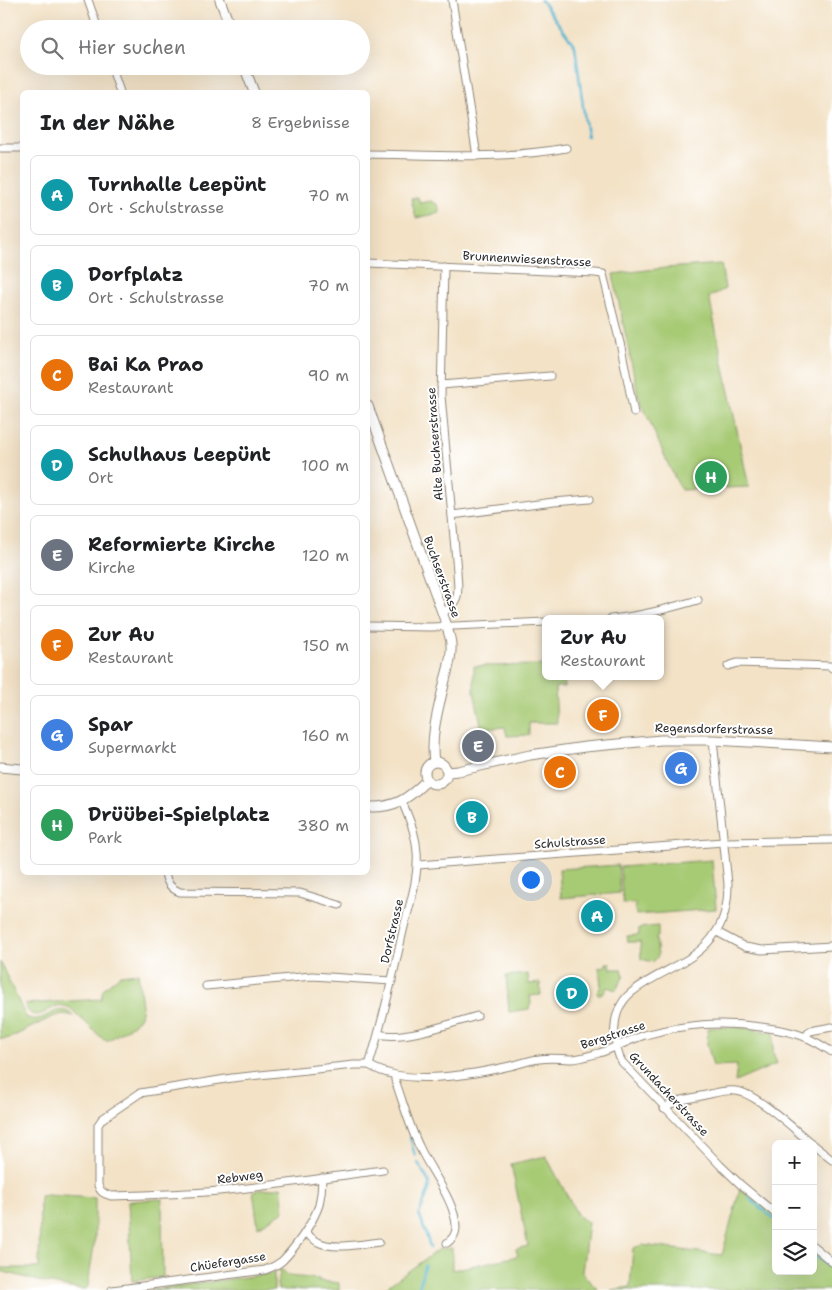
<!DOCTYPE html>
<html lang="de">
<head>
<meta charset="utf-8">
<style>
  body { margin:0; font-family:"Shantell Sans",sans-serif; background:#f6f6f6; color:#202124 }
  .controls { position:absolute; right:15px; bottom:15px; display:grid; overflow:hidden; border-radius:8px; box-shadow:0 5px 20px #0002 }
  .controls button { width:45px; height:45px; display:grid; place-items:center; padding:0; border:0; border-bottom:1px solid #e0e0e0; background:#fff; color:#202124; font:25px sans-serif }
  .you { position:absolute; left:530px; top:879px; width:18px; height:18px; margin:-12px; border:4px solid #fff; border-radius:50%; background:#1a73e8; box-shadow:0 0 0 8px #1a73e833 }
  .badge { display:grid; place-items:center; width:32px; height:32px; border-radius:50%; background:#0b8043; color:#fff; font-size:16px; font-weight:700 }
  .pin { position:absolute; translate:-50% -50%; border:2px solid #fff; box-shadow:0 1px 5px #0006 }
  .popup { position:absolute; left:542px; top:615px; width:122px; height:65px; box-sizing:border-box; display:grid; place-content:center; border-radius:8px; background:#fff; filter:drop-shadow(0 1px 4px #0005); font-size:16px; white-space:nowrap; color:#757577 }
  .popup b { font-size:19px; color:#202124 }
  .popup::after { content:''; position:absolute; left:50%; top:100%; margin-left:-10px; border:10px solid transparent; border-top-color:#fff }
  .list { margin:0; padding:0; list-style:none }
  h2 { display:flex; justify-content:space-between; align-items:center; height:65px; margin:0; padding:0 20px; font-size:21px }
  h2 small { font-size:16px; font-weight:400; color:#757577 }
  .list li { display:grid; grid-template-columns:32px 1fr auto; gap:15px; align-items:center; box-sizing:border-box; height:80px; margin:0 10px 10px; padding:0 10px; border:1px solid #e0e0e0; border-radius:8px }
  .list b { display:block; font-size:19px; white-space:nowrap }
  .list p { margin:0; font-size:16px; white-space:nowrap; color:#757577 }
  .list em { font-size:16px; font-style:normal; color:#757577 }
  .icon { flex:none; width:28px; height:28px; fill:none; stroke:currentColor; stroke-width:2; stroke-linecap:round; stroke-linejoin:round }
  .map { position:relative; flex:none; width:832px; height:1290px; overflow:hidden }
  .search { position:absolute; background:#fff; box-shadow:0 5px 20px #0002; left:20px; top:20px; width:350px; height:55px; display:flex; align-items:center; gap:12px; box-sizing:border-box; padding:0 18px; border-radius:28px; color:#757577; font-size:19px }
  .panel { position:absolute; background:#fff; box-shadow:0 5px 20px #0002; left:20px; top:90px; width:350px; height:785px; border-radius:8px }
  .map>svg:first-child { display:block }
  .green { fill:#a7ca74; stroke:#697a50 }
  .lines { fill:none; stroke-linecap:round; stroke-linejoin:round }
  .stream { stroke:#50b2cf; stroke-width:2.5 }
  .minor-casing { stroke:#8f8678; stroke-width:9 }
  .tertiary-casing { stroke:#8f8678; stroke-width:11 }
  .minor { stroke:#fff; stroke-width:7 }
  .tertiary { stroke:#fff; stroke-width:9 }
  .labels { text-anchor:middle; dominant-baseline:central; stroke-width:4; stroke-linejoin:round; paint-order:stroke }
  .street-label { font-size:12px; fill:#2b2b2b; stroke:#fff }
</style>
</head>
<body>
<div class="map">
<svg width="832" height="1290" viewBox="0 0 832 1290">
  <rect width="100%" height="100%" fill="#fff"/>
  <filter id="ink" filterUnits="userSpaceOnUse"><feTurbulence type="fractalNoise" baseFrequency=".02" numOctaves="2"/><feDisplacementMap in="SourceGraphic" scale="10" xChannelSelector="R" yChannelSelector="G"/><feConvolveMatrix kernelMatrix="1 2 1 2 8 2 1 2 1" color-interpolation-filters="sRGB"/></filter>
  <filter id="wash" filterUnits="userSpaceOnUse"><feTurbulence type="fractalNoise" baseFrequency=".0096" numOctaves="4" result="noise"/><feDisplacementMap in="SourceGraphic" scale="20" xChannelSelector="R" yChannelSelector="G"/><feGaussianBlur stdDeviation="1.12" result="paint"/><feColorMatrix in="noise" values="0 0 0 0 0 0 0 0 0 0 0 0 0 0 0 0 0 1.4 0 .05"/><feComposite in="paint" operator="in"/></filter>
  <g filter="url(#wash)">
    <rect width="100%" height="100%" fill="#f3e2c6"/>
    <g class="green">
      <path d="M418,197L420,203L431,201L438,205L440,213L416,218L411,199Z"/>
      <path d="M721,264L725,289L709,297L749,487L681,490L669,466L638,395L613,274L665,268Z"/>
      <path d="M545,665L546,676H564V687H555L557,723H529V735L507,736L505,727L482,729L474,692V666Z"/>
      <path d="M712,860L716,909L636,915L635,903L623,904L620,867Z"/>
      <path d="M618,865L620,893L561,898L559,869Z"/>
      <path d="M658,926V937H656L658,956L653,962L641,959L640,942H628L627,936L639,935V928Z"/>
      <path d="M0,962L26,1017C44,1027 56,999 74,1016L63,1014L52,1017L10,1038L0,1039Z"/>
      <path d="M606,963H610L611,969H622L624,976L616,990L607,987L605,992L598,995L597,993L601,986L599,967L606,966Z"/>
      <path d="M138,973L142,1006L140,1016L134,1024L109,1040H104L70,1008C65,1006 61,1005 57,1006C49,1009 37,1020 29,1012C28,1012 25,1005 25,1004L101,999L103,989L120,975Z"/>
      <path d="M528,974L529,984L540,983L541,995L530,996L531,1003L529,1009L509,1012L506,976Z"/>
      <path d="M727,1027L748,1028L774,1033L773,1052L777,1064L735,1082L737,1065L713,1066L707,1044L708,1028Z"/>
      <path d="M546,1156L578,1216L588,1222L582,1273L598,1290H382L439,1249L452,1248V1270L518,1256L516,1249L528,1246L511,1164Z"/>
      <path d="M741,1185L776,1214V1271H813V1246L832,1262V1290H611L630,1287L633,1248L642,1245L722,1255Z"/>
      <path d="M281,1187L284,1211L258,1227L253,1191Z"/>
      <path d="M47,1195L95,1198V1238L88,1286L86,1289C68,1290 20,1276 0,1271V1268H39L40,1196Z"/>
      <path d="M162,1199L163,1277L132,1281L128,1201Z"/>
      <path d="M281,1269L289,1276L319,1279V1281L339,1283V1290H278L277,1284L280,1274L277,1271Z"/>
      <path d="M274,1272V1290H149L268,1274Z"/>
    </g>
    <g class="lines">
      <g class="stream">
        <path d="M541,0L575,46L587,136"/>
        <path d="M410,1137L415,1156"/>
        <path d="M418,1163L429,1182V1189L419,1214L428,1240L430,1248"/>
        <path d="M749,1198L776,1221"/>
        <path d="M813,1254L832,1269"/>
        <path d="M418,1290C422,1282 421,1273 425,1265"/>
      </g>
    </g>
  </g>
  <g filter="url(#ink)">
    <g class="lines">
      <defs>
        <g id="minor">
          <path d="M88,0L98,29"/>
          <path d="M452,0L477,156"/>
          <path d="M111,66L120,92"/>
          <path d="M0,148H22"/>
          <path d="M368,154C434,155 501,160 566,148"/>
          <path d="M368,263L595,273L603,274L621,347L634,413"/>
          <path d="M441,385L550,376"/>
          <path d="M452,515L554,502L590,499"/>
          <path d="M442,614C462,599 458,593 457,571L441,396L444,266"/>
          <path d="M610,619C639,617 669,608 698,600"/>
          <path d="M368,626L431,627L546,622"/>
          <path d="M728,666L737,663L830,666L832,668"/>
          <path d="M713,740L728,884C728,901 725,919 716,932C697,963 659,970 632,992C619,1002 613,1020 615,1036C616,1045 617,1054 622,1062L720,1165L741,1185L776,1214"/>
          <path d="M418,865L723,842L832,840"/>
          <path d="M165,872C166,882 171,889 180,892L300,893L339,905"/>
          <path d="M717,932L745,947L762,950L832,946"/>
          <path d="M206,986L312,976L392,981"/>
          <path d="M379,1034C403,1041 452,1023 477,1016"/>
          <path d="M805,1037L810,1031L832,1027"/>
          <path d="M369,1065H354L232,1078L140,1093L102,1119L98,1125V1185C100,1192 104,1194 111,1196C147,1195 183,1194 219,1191C274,1186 328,1177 383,1170"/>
          <path d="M369,1065C404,1087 471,1075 510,1066C520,1064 529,1060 539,1059C551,1057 562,1059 573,1059C582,1058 591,1055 599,1053C615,1048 629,1040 645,1035C686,1024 720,1021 761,1027C776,1029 791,1031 805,1037C815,1041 823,1046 832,1052"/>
          <path d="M369,1065C383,1021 393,976 403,931C409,906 419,879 417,852C416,833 409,819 402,801"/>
          <path d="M395,1076V1080C403,1102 409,1125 419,1146C429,1169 456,1202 456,1227C456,1235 452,1239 447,1243"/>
          <path d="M664,1108C675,1100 688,1099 701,1096C712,1094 725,1089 736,1091C756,1093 795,1130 812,1144"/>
          <path d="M813,1145L832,1160"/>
          <path d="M305,1233C309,1236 314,1240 318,1242C333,1250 363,1244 379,1242"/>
          <path d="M813,1246L832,1262"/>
          <path d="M112,1290L265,1270C271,1268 277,1265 282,1261C295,1248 313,1223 319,1205C321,1196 322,1187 322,1178"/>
        </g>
        <g id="tertiary">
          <path d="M220,0L231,29"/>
          <path d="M244,66L254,92"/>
          <path d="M368,406L447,626C448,632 451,639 451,645C452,657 448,669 445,680C439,707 430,734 434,762"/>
          <circle cx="436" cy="773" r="11"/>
          <path d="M0,767L22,769"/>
          <path d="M448,772L458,771L530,755L585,747L661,740H713L832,747"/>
          <path d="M368,807C395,808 408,799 427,780"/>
        </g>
      </defs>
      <use href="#minor" class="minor-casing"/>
      <use href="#tertiary" class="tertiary-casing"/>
      <use href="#minor" class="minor"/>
      <use href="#tertiary" class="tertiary"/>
    </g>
  </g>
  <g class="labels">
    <g class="street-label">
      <text transform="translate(527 259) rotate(3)">Brunnenwiesenstrasse</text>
      <text transform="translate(435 444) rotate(-94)">Alte Buchserstrasse</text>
      <text transform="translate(442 577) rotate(70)">Buchserstrasse</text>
      <text transform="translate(714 729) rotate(1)">Regensdorferstrasse</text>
      <text transform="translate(570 842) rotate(-4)">Schulstrasse</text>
      <text transform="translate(392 931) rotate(-77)">Dorfstrasse</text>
      <text transform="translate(613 1035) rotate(-18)">Bergstrasse</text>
      <text transform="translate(669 1094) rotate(47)">Grundacherstrasse</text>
      <text transform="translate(240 1177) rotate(-7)">Rebweg</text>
      <text transform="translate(228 1262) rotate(-9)">Chüefergasse</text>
    </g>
  </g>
</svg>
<div class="controls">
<button>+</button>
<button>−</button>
<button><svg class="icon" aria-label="layers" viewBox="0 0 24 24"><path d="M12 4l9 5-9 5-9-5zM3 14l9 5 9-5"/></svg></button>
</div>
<div class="you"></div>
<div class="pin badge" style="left:597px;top:916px;background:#0f9aa8">A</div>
<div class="pin badge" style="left:472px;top:817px;background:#0f9aa8">B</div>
<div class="pin badge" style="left:560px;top:772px;background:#e8710a">C</div>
<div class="pin badge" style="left:572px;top:993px;background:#0f9aa8">D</div>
<div class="pin badge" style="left:478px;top:746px;background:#6b7280">E</div>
<div class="pin badge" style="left:603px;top:715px;background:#e8710a">F</div>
<div class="popup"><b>Zur Au</b>Restaurant</div>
<div class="pin badge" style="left:681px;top:768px;background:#3f7fe0">G</div>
<div class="pin badge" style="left:711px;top:477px;background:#2e9e5b">H</div>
<div class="search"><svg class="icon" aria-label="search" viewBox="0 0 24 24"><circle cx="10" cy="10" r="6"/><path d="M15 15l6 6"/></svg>Hier suchen</div>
<section class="panel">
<h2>In der Nähe<small>8 Ergebnisse</small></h2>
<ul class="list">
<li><span class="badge" style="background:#0f9aa8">A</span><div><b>Turnhalle Leepünt</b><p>Ort · Schulstrasse</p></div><em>70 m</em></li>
<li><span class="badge" style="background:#0f9aa8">B</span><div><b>Dorfplatz</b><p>Ort · Schulstrasse</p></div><em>70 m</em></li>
<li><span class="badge" style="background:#e8710a">C</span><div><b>Bai Ka Prao</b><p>Restaurant</p></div><em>90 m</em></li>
<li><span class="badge" style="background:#0f9aa8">D</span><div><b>Schulhaus Leepünt</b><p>Ort</p></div><em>100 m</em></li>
<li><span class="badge" style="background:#6b7280">E</span><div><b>Reformierte Kirche</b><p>Kirche</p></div><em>120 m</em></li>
<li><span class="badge" style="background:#e8710a">F</span><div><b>Zur Au</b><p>Restaurant</p></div><em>150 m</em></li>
<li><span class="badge" style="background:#3f7fe0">G</span><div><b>Spar</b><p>Supermarkt</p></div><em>160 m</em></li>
<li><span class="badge" style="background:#2e9e5b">H</span><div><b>Drüübei-Spielplatz</b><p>Park</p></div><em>380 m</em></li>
</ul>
</section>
</div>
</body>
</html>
